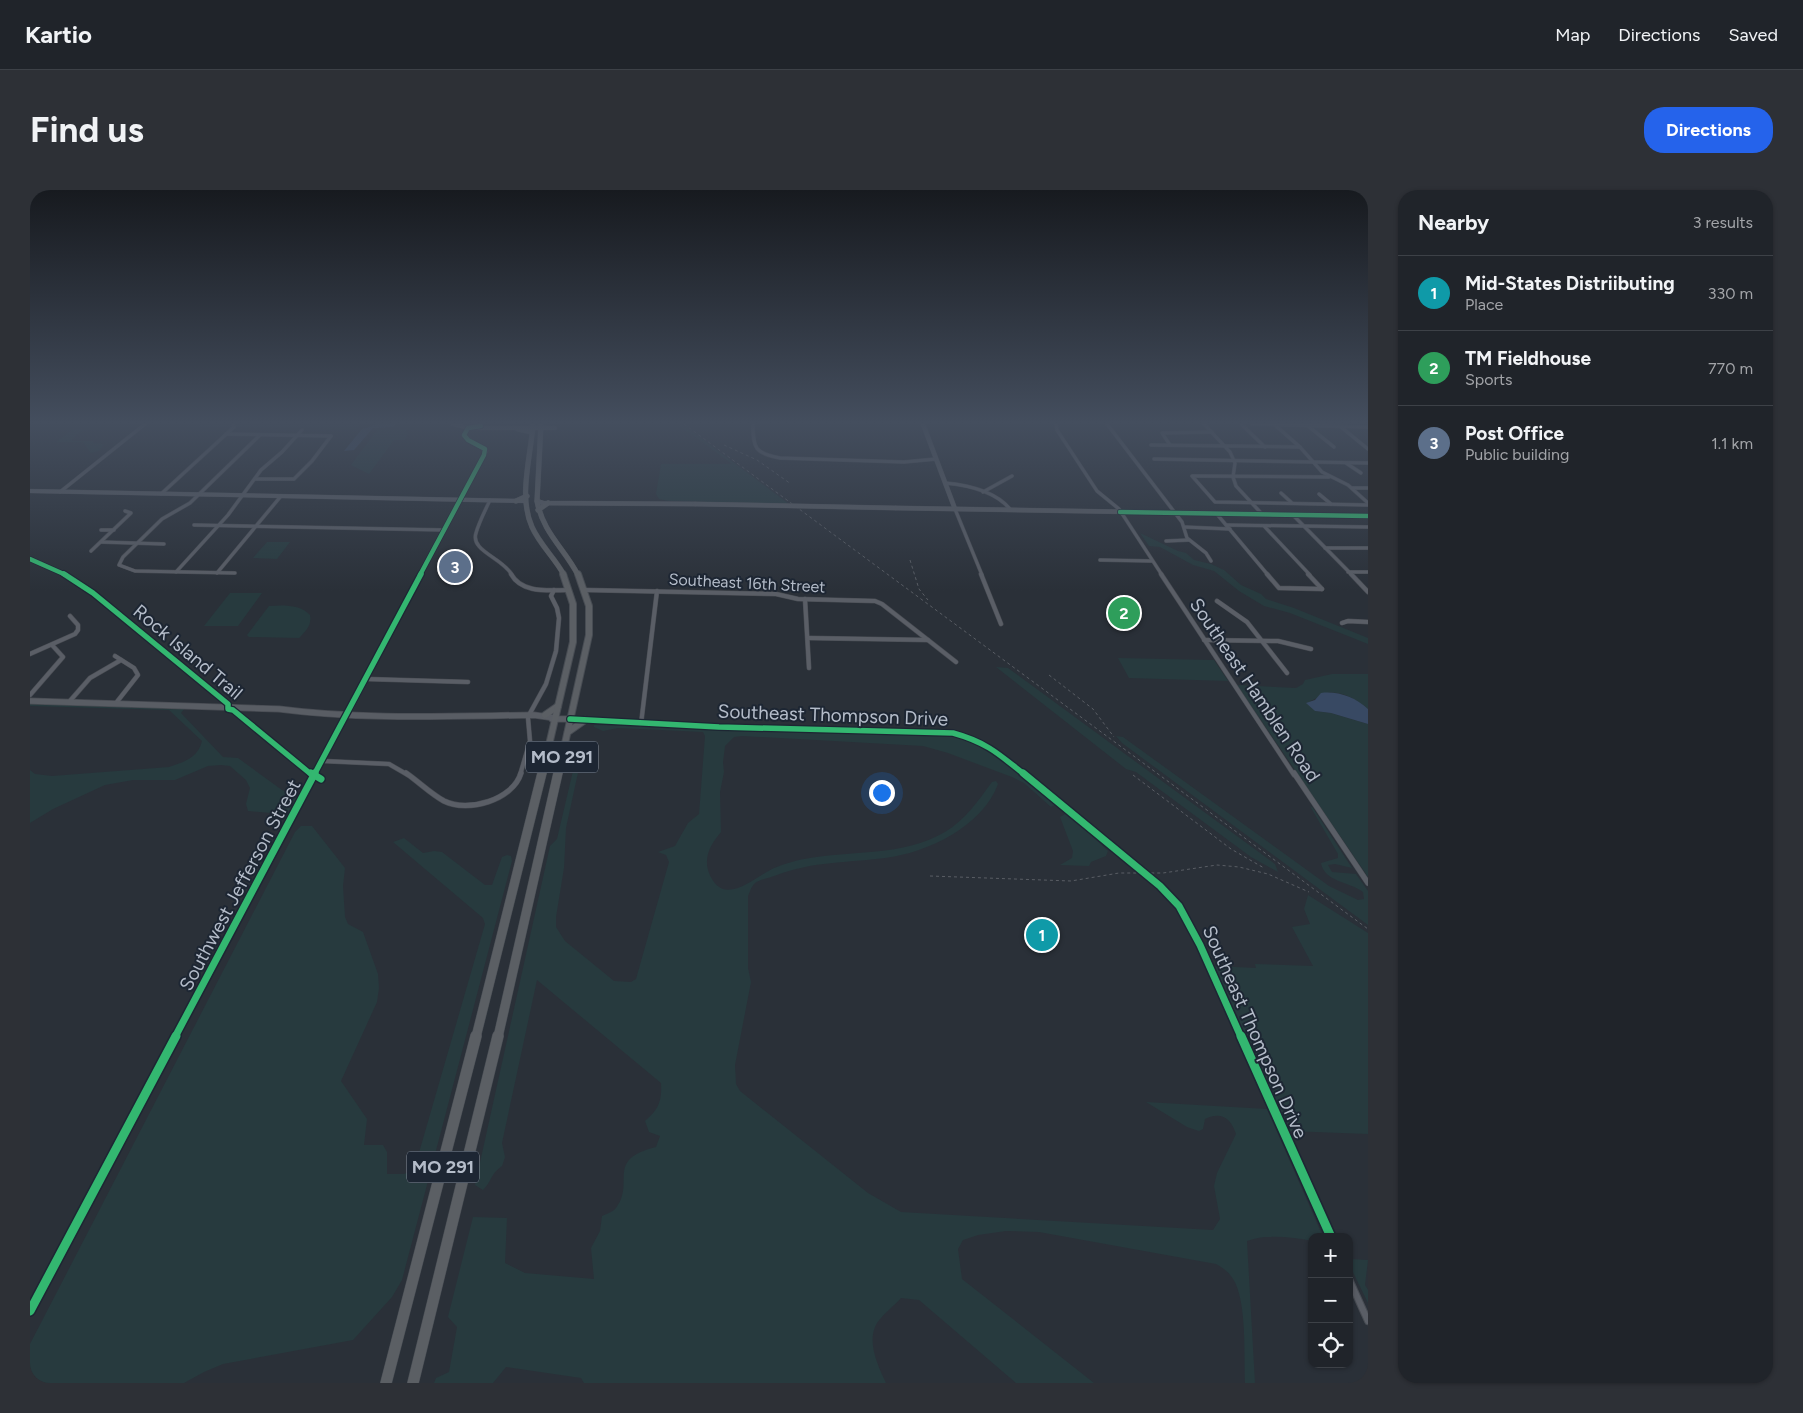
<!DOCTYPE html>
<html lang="en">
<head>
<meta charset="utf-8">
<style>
  body { margin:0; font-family:Figtree,sans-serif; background:#2d3036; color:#f1f3f6 }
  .controls { position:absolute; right:15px; bottom:15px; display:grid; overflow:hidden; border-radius:10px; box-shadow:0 1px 4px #0004 }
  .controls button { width:45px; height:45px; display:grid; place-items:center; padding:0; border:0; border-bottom:1px solid #3d4147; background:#20242a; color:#f1f3f6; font:25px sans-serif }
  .you { position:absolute; left:851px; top:602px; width:18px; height:18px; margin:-12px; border:4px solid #fff; border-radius:50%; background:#1a73e8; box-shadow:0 0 0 8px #1a73e833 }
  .badge { display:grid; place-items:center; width:32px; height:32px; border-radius:50%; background:#2563eb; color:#fff; font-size:16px; font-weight:700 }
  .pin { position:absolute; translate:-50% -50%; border:2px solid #fff; box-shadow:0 1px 5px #0006 }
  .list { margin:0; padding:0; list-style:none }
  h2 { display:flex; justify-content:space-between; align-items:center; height:65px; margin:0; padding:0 20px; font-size:21px }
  h2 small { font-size:16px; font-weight:400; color:#a2a4a8 }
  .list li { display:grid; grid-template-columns:32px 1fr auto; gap:15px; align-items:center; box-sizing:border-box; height:75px; padding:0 20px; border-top:1px solid #3d4147 }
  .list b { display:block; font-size:19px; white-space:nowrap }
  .list p { margin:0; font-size:16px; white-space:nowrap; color:#a2a4a8 }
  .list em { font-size:16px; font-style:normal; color:#a2a4a8 }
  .icon { flex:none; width:28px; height:28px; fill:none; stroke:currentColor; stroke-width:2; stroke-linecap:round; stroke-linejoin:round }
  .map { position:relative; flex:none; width:1338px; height:1193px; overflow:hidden; border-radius:20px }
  header { display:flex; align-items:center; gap:30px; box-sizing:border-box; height:70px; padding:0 25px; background:#20242a; border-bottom:1px solid #3d4147 }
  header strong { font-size:24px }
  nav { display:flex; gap:28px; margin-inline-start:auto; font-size:18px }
  .intro { display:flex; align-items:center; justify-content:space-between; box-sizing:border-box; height:120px; padding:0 30px }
  h1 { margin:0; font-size:35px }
  .button { padding:12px 22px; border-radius:20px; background:#2563eb; color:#fff; font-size:18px; font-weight:700 }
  main { display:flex; gap:30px; padding:0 30px }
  aside { flex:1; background:#20242a; border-radius:20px; box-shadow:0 1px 4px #0004 }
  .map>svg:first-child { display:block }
  .green { fill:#273a3e }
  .water { fill:#384963 }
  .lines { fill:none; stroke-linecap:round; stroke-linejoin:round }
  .minor-far3-casing { stroke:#484c53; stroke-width:4 }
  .minor-far2-casing { stroke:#484c53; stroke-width:5 }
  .minor-far1-casing { stroke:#484c53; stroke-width:6 }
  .minor-casing { stroke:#484c53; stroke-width:8 }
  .tertiary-far1-casing { stroke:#484c53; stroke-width:4.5 }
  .tertiary-casing { stroke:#484c53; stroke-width:6 }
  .secondary-far1-casing { stroke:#484c53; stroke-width:5 }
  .secondary-casing { stroke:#484c53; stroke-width:7 }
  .trunk-far3-casing { stroke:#474c53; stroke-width:5.5 }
  .trunk-far2-casing { stroke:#474c53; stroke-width:8 }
  .trunk-far1-casing { stroke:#474c53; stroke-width:10 }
  .trunk-casing { stroke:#474c53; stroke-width:12 }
  .minor-far3 { stroke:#5a5e66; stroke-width:3 }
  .minor-far2 { stroke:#5a5e66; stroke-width:4 }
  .minor-far1 { stroke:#5a5e66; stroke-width:5 }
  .minor { stroke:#5a5e66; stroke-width:6 }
  .tertiary-far1 { stroke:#5a5e66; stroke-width:4 }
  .tertiary { stroke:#5a5e66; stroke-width:5 }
  .secondary-far1 { stroke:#595d64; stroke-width:4.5 }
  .secondary { stroke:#595d64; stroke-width:5.5 }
  .trunk-far3 { stroke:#5b5f64; stroke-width:5 }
  .trunk-far2 { stroke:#5b5f64; stroke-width:6 }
  .trunk-far1 { stroke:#5b5f64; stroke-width:9 }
  .trunk { stroke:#5b5f64; stroke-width:11 }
  .rail { stroke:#595d64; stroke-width:1; stroke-dasharray:3 3; stroke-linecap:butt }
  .secondary-bridge-casing { stroke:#484c53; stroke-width:5; stroke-linecap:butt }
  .secondary-bridge { stroke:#595d64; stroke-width:4.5 }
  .cycleway-far3-casing { stroke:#1d2633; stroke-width:6 }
  .cycleway-far2-casing { stroke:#1d2633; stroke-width:8 }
  .cycleway-far1-casing { stroke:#1d2633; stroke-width:10 }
  .cycleway-casing { stroke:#1d2633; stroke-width:12 }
  .cycleway-far3 { stroke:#33b770; stroke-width:4.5 }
  .cycleway-far2 { stroke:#33b770; stroke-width:5.5 }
  .cycleway-far1 { stroke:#33b770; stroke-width:7 }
  .cycleway { stroke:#33b770; stroke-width:9 }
  .labels { text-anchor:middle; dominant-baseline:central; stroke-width:4; stroke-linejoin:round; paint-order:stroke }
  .far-street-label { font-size:16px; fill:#b4bcc9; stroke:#1d2633 }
  .shield { fill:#1d2633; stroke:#878f9c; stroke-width:1 }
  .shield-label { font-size:18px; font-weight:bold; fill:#b4bcc9 }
  .street-label { font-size:19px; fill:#b4bcc9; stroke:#1d2633 }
</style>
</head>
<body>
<header>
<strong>Kartio</strong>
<nav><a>Map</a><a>Directions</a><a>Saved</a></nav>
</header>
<div class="intro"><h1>Find us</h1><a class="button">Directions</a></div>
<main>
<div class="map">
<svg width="1338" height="1193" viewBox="0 0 1338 1193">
  <rect width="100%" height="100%" fill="#2a3038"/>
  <g class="green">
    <path d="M171,234H330L325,239L168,237Z"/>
    <path d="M645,234H652L759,314L638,311L629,309L626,304L631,274H702L660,243Z"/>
    <path d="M43,239H55L48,244H43L47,245L41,251H64L63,253L74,254L69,261L61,263L53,252H26Z"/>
    <path d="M376,239L378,244L374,250H364L339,284L321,275L347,240Z"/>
    <path d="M1110,343L1148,361L1156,363L1164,370L1181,374L1194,380L1211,395L1231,404L1236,409L1264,418L1338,448V454L1260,423L1234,416L1209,401L1184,381L1163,375L1130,357L1119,356Z"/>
    <path d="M237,352H260L247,369L223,368Z"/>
    <path d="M200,403H232L208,436H174Z"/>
    <path d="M239,416C252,415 270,414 280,425C282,435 276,441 269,448L219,447L217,445Z"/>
    <path d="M1088,468L1184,470L1198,491L1099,488Z"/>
    <path d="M966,477L978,478L1245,674L1248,682L1221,667L1106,582L1096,579Z"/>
    <path d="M1302,484H1338V519C1328,510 1308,498 1294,504C1288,506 1285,510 1280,511L1285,521L1301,523L1338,534V687L1207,495L1266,498L1273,494L1275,490Z"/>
    <path d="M0,513L156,517L151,523L193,567L208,568L252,600L267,607V614L254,634V628L252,624L218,621L216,614L220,598L216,590L200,576L191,575L178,576L145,590H103L75,595L23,619L0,633V580L5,584L22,586L139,577C154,572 168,568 172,551L139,520L0,516Z"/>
    <path d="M564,535L925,546L955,556L1026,614L1021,617L994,593L982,587L918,563L893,556L712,546L704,547L695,556L693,572L694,582L690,602L691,642C681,654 673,667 679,683C693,718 722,689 742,679C751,675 764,671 774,669C822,660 872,667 915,642C935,630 948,611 962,592L966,591L968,594C953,636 897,663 855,668C817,673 784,671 747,685C740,688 731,689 725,693C721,697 720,702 718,706V778L721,792L705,875L706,894L710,901L838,1003L871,1022L1183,1040L1190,1029L1184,996L1187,983L1206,944C1201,928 1191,921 1175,929L1173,939L1169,941L1157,937L1116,912L1237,919L1293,1047H1282V1051C1262,1047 1236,1044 1217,1051L1225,1193H1215C1214,1167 1217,1110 1203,1089C1199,1082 1193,1078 1186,1074L1009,1042L976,1041L948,1045L933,1050L928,1059L932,1089L1064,1193H986L889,1110L871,1108C864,1116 853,1124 847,1133C836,1151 848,1176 856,1193H554L551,1188L476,1177L463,1193H404L406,1188L419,1182L427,1137L418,1127L443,1027L477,1028L475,1073L495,1083L564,1089L561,1058L570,1041L572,1026C576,1024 583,1022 586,1018C606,992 574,970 626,957L630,946L619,942L615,931C629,919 632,911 631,893L507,790L472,953L475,967L472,976C461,983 462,991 453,1000L445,995L520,656L527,649L550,551L560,553L551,569L536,638L534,678L526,727V737L535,751L584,791L601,792L606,789L639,672L636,665L628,662L645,656L658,633L669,624L675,546L673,542L588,538L573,541L564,537Z"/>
    <path d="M1086,546L1093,547L1299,696L1328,710L1334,709L1333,702C1321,692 1294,692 1291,673L1308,668V664L1280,616L1283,618L1322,678L1305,674L1298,675L1302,682L1326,684L1338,701V735L1092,553Z"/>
    <path d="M1037,623L1078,661L1076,666L1061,672L1059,676L1030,675L1042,668L1043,661L1030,627Z"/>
    <path d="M271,636H282L315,678L313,696L315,727L318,734L333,742L348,784L349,798L347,812L311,891L337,929L334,955H353L357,962V984H374L384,980L455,734L453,728L363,652L374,648L393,663L404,661L412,662L455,695H462L472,667L477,665L481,666L482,671L372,1090L362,1107L323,1150L193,1174L174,1182L154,1193H0V1154L265,642Z"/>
    <path d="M1278,705L1338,743V944L1258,941L1184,776L1226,778L1225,774L1283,776L1262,737L1280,734L1274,719Z"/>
    <path d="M1319,1069L1338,1070L1335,1095L1338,1100V1113L1319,1074Z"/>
  </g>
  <g class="water">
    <path d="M345,234H366L363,237L343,238L324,260L314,261L332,239L341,237Z"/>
    <path d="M1291,503C1308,501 1325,507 1338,519V534L1301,523L1285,521L1276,513L1285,510Z"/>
  </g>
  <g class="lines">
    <defs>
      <g id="minor-far3">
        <path d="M723,234C723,259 725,263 750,268L874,272L906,269"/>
        <path d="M1026,234L1027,240L1067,301L1089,319L1132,385"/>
        <path d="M1077,234L1152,332L1157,348L1176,363L1181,371"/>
        <path d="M1174,234L1200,262L1205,273L1203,287L1206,296L1232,324"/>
        <path d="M1211,234L1235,257"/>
        <path d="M1222,234L1338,237"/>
        <path d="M1246,236L1270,257L1292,282L1318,295L1338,313"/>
        <path d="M1278,236L1304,257"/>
        <path d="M1311,237L1338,259"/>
        <path d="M196,244L301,246"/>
        <path d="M1121,255L1270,257"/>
        <path d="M1140,255L1132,243L1182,242"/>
        <path d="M1124,269L1338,273"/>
        <path d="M1316,273L1331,283"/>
        <path d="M1162,286L1185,312L1338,315"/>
        <path d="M1163,286L1299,287"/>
        <path d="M225,289H264L282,271L301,246"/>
        <path d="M915,293C937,295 965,301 980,319"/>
        <path d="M1322,298H1338"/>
        <path d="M30,302L115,234"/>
        <path d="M953,302L982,286"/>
        <path d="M1251,303L1262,313"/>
        <path d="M131,304L204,237L203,235"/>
        <path d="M1289,304L1301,314"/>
        <path d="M460,310C455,321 449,332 446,343C440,361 473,368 482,385"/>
        <path d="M925,319L952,385"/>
        <path d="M1186,323L1238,385"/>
        <path d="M1262,324L1322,385"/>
        <path d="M164,335L414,340"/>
        <path d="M1196,335L1338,337"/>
        <path d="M1234,336L1280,385"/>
        <path d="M1154,337L1200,339"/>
        <path d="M71,340H84"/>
        <path d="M1136,351L1159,350"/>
        <path d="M71,352L134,354"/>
        <path d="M1295,358H1338"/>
        <path d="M61,361L101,323L95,321"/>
        <path d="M1070,370L1122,371"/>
        <path d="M146,382L198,325L231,280L252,262L272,240"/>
        <path d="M1318,382H1338"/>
        <path d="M187,383L251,306"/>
        <path d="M205,383L105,381L89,375L93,367L132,329L160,313L230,245"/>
      </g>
      <g id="minor-far2">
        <path d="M481,384C492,404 519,400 539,400"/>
        <path d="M951,384L971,434"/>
        <path d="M1131,384L1264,585"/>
        <path d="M1237,384L1249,398L1292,399"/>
        <path d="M1278,384L1292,399"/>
        <path d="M1321,384L1338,402"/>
        <path d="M555,400L746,404L768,409L845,411L852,414L926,472"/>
        <path d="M775,409L779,478"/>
        <path d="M1187,411L1217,432L1257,483"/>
        <path d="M1312,433L1318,431L1338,432"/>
        <path d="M778,448L898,450"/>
        <path d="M1174,450L1248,451L1281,459"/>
        <path d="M0,464L45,444L48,440V435L40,426"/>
        <path d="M85,466L104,478L108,485L86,513"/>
        <path d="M336,489L438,492"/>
        <path d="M0,505L33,467L22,455"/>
        <path d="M39,512L60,488L91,470"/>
        <path d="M499,525L516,494L526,461L529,428L527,418L521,406L524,400"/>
        <path d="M540,529L689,537L923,543C956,552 969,564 995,585"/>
        <path d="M611,534L627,401"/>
        <path d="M293,571L359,574L378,585"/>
        <path d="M285,585L317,525"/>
        <path d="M490,585L500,551L498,528"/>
      </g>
      <g id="minor-far1">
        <path d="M376,583C389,592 401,604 414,611C438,623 483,610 491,583"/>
        <path d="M993,583L1130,696L1149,716L1170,755L1211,847"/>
        <path d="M1264,583L1338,693"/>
        <path d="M146,847L286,583"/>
      </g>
      <g id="minor">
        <path d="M1211,846L1301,1047"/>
        <path d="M1319,1089L1338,1131"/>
        <path d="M0,1121L146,846"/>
      </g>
      <g id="tertiary-far1">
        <path d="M423,234L439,238H525"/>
        <path d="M0,301L496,311"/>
        <path d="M390,385L456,261L434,246L438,238L451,236"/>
      </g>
      <path id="tertiary" d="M317,525L391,384"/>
      <g id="secondary-far1">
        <path d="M893,234L925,319"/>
        <path d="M507,311L513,313L665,314"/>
        <path d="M866,318L1338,326"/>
      </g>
      <g id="secondary">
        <path d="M0,511L249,519C333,530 419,526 504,525L525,528"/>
        <path d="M522,529H540"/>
      </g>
      <g id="trunk-far3">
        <path d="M503,234C501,266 488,306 502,337C510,355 525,368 534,385"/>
        <path d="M511,234L507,311C513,343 534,358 548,385"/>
        <path d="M488,239L502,242"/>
        <path d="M486,311L497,306"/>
        <path d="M508,320L518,313"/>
      </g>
      <g id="trunk-far2">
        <path d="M515,525L528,516"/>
        <path d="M538,542L555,530"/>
        <path d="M512,585L543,452V414L533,384"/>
        <path d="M528,585L559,445V416L548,384"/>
      </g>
      <g id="trunk-far1">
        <path d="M446,847L512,583"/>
        <path d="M468,847L528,583"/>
      </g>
      <g id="trunk">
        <path d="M356,1193L446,846"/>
        <path d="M383,1193L468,846"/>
      </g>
    </defs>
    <use href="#minor-far3" class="minor-far3-casing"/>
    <use href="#minor-far2" class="minor-far2-casing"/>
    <use href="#minor-far1" class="minor-far1-casing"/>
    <use href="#minor" class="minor-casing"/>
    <use href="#tertiary-far1" class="tertiary-far1-casing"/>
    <use href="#tertiary" class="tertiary-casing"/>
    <use href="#secondary-far1" class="secondary-far1-casing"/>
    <use href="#secondary" class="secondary-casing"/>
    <use href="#trunk-far3" class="trunk-far3-casing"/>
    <use href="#trunk-far2" class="trunk-far2-casing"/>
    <use href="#trunk-far1" class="trunk-far1-casing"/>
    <use href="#trunk" class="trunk-casing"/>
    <use href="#minor-far3" class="minor-far3"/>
    <use href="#minor-far2" class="minor-far2"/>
    <use href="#minor-far1" class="minor-far1"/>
    <use href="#minor" class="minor"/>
    <use href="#tertiary-far1" class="tertiary-far1"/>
    <use href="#tertiary" class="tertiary"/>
    <use href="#secondary-far1" class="secondary-far1"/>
    <use href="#secondary" class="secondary"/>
    <use href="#trunk-far3" class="trunk-far3"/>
    <use href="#trunk-far2" class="trunk-far2"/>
    <use href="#trunk-far1" class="trunk-far1"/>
    <use href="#trunk" class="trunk"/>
    <g class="rail">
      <path d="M654,234L1338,739"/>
      <path d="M694,255L727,270L761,294"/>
      <path d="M880,370L889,399L898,410"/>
      <path d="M1019,485L1063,519L1084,547"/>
      <path d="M1103,585L1201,659L1234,678"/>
      <path d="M900,686L1041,691L1089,683H1133L1187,675L1209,677L1238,684L1279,702"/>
    </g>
    <defs>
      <path id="secondary-bridge" d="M665,314L866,318"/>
    </defs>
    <use href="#secondary-bridge" class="secondary-bridge-casing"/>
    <use href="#secondary-bridge" class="secondary-bridge"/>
    <defs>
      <g id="cycleway-far3">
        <path d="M1090,322L1338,326"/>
        <path d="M0,369L36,385"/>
        <path d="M390,385L454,265L455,259L438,250L434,245L438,238L451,236"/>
      </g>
      <g id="cycleway-far2">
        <path d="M34,384L63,403L198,514V519L203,520L282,585"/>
        <path d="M540,529L689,537L923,543C956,552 969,564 995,585"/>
        <path d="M284,585L391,384"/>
      </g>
      <g id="cycleway-far1">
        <path d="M281,583L291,589"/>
        <path d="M993,583L1130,696L1149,716L1170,755L1211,847"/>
        <path d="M145,847L285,583"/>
      </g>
      <g id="cycleway">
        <path d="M1211,846L1301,1047"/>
        <path d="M0,1121L146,846"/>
      </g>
    </defs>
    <use href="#cycleway-far3" class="cycleway-far3-casing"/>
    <use href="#cycleway-far2" class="cycleway-far2-casing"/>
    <use href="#cycleway-far1" class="cycleway-far1-casing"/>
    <use href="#cycleway" class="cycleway-casing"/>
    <use href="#cycleway-far3" class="cycleway-far3"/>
    <use href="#cycleway-far2" class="cycleway-far2"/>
    <use href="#cycleway-far1" class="cycleway-far1"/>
    <use href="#cycleway" class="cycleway"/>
  </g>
  <linearGradient id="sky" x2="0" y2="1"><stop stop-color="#171a1f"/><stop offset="0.58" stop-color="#444e5e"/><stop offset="1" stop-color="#444e5e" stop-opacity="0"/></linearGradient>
  <rect width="1338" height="401" fill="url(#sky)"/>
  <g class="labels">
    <g class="far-street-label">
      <text transform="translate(717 393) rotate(3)">Southeast 16th Street</text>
    </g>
    <g class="shield">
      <rect x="496" y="551.5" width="72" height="31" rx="4"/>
      <rect x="377" y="961.5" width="72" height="31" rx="4"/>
    </g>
    <g class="shield-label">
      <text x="532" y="567">MO 291</text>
      <text x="413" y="977">MO 291</text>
    </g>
    <g class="street-label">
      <text transform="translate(158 462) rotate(40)">Rock Island Trail</text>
      <text transform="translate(1225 500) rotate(56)">Southeast Hamblen Road</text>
      <text transform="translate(803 525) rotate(2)">Southeast Thompson Drive</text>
      <text transform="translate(210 695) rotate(-62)">Southwest Jefferson Street</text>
      <text transform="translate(1225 842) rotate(66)">Southeast Thompson Drive</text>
    </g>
  </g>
</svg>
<div class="controls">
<button>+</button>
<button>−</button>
<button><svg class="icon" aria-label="locate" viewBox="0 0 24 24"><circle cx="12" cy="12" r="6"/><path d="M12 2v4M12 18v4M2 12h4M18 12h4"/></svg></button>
</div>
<div class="you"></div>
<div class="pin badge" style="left:1012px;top:745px;background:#0f9aa8">1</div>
<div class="pin badge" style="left:1094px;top:423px;background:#2e9e5b">2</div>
<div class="pin badge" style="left:425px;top:377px;background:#5c6f8a">3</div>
</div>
<aside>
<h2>Nearby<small>3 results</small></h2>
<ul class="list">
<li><span class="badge" style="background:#0f9aa8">1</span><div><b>Mid-States Distriibuting</b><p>Place</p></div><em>330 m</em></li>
<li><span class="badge" style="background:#2e9e5b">2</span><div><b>TM Fieldhouse</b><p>Sports</p></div><em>770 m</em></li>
<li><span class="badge" style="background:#5c6f8a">3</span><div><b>Post Office</b><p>Public building</p></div><em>1.1 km</em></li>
</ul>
</aside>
</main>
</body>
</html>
